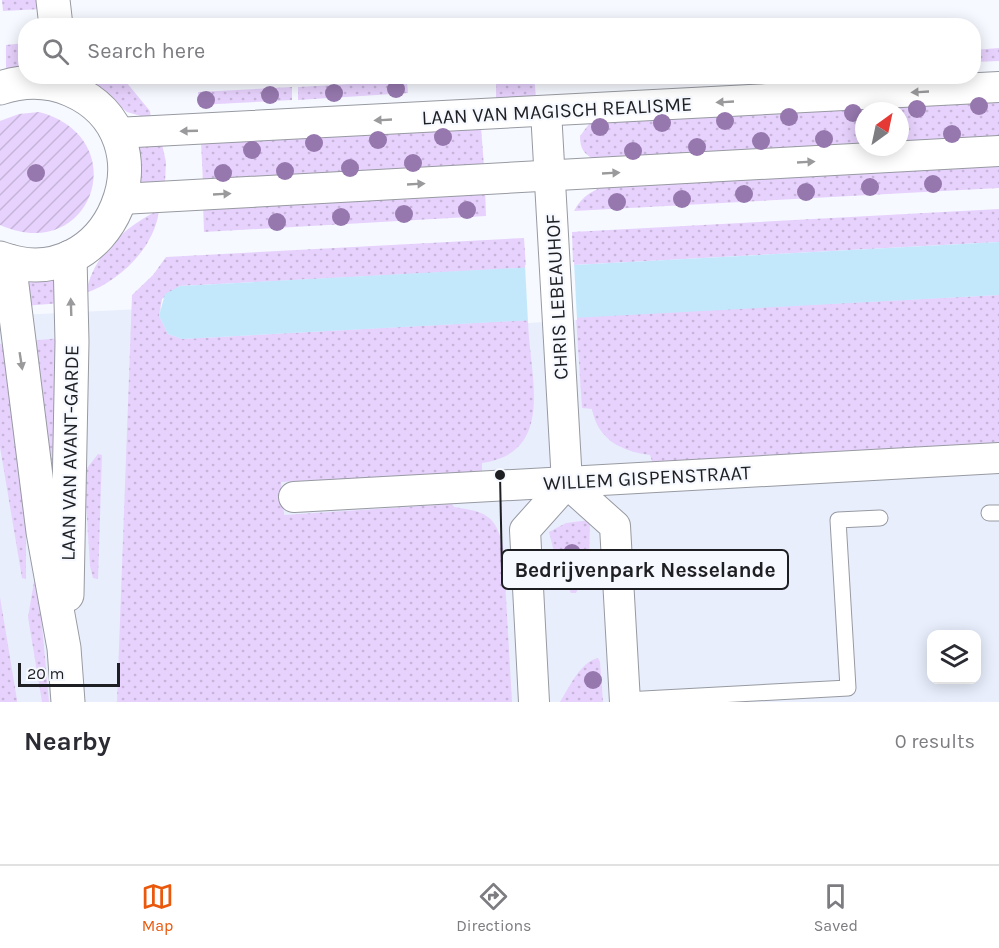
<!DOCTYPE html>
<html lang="en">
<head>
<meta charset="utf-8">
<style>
  body { margin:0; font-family:Karla,sans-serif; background:#f7f7f7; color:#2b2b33 }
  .controls { position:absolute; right:18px; bottom:18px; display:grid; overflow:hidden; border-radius:12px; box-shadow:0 3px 15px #0003 }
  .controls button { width:54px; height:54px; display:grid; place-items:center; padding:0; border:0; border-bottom:2px solid #e1e1e2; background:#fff; color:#2b2b33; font:30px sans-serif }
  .compass { position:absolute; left:855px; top:102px; width:54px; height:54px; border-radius:50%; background:#fff; box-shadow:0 3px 15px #0003; rotate:33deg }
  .scale { position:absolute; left:18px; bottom:15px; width:102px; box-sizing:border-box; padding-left:6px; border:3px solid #1e1f22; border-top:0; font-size:16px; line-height:21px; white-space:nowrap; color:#1e1f22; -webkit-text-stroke:4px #f6f9ff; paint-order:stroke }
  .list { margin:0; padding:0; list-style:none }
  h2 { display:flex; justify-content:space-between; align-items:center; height:78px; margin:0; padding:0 24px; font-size:26px }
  h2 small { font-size:20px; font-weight:400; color:#7c7c81 }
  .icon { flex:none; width:33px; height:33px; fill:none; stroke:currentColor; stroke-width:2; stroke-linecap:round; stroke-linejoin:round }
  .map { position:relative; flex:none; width:999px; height:702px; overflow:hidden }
  .search { position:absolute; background:#fff; box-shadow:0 3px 15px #0003; left:18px; right:18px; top:18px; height:66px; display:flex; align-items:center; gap:15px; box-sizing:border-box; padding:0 21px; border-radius:24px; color:#7c7c81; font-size:22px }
  .sheet { height:162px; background:#fff }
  nav { display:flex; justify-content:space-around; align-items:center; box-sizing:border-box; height:84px; border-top:2px solid #e1e1e2; background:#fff; font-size:16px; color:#7c7c81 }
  nav a { display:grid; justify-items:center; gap:3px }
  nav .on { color:#ea580c }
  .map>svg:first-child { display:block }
  .built { fill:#e8eefc; fill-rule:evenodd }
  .grass { fill:url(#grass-dots) }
  .garden { fill:url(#garden-furrows) }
  .water { fill:#c3e8fc }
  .pier { fill:#f6f9ff }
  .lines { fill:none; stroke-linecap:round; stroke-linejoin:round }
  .service-casing { stroke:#979aa1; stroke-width:17 }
  .minor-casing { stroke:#979aa1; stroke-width:32 }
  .tertiary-casing { stroke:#979aa1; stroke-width:35 }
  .secondary-casing { stroke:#979aa1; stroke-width:35 }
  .service { stroke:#fff; stroke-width:15 }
  .minor { stroke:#fff; stroke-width:30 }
  .tertiary { stroke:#fff; stroke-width:33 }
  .secondary { stroke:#fff; stroke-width:33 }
  .tree { fill:#9678ae }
  .oneway { fill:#9a9a9c }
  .labels { text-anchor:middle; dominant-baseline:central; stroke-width:4.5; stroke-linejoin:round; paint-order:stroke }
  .street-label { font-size:20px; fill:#1e1f22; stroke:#f6f9ff }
  .leader { fill:none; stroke:#1e1f22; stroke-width:2 }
  .callout-dot { fill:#1e1f22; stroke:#f6f9ff; stroke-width:2 }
  .callout { fill:#f6f9ff; stroke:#1e1f22; stroke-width:2 }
  .callout-label { font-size:21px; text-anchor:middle; font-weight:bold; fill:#1e1f22 }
</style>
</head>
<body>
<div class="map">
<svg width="999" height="702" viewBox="0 0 999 702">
  <defs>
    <pattern id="grass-dots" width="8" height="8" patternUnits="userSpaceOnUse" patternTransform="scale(1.5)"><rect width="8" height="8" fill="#e7d2fd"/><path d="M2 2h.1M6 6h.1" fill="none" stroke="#c6b4d9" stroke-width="1.8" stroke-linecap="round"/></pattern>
    <pattern id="garden-furrows" width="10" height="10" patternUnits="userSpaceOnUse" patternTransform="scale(1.5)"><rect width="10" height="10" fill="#e7d2fd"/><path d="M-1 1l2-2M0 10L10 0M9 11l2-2" fill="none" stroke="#c6b4d9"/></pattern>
  </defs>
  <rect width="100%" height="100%" fill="#f6f9ff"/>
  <path class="built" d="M999,266V702H0V316ZM932,634H976V680H932Z"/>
  <g class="grass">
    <path d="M2,0H41L42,9L3,11Z"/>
    <path d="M25,43V67L6,70V45Z"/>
    <path d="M999,48V61L974,62V50Z"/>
    <path d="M85,77H122L150,111L151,119L127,112Z"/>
    <path d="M496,77H529L535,85L536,101L496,102Z"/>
    <path d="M576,77V76L711,77L577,84Z"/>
    <path d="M407,81L408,93L298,100V87Z"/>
    <path d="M292,87V100L198,105V92Z"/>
    <path d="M999,98V138L900,143V111H864V145L595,160C584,154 580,149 580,136L592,120Z"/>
    <path d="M481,127L484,167L203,182L201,142Z"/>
    <path d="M162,144L166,162L165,183L140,185V145Z"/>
    <path d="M999,161V188L574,211C582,195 594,190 610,184Z"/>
    <path d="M485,190L486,216L204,232L203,204Z"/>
    <path d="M999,209V242L573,265L572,232Z"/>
    <path d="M159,210C155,247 120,281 86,293C93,255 124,227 159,210Z"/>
    <path d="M524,238L526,268L180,286L162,299L159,316L168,334L182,339L528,320C529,375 557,452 482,463V472L281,482L284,515L452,504L454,507C485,512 495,514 503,546L512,702H117L132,295L153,275L166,257Z"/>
    <path d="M59,279L61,303L24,306L23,281Z"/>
    <path d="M999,295V444L653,464L650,455C621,451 598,440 592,409L582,408L576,317Z"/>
    <path d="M61,338V528L28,341Z"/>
    <path d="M5,343L26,506V579L22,578L0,447V344Z"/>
    <path d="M98,454L102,455L98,579L93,578L90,566L84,472Z"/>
    <path d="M590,520L589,564L576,593H571L557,564L549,532L566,523Z"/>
    <path d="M34,582H38L49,702H42L28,617Z"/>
    <path d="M0,597L17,700V702H0Z"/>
    <path d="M598,658L600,662L603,702H560C569,688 580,662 598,658Z"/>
  </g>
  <path class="garden" d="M39,112C136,138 92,266 0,225V121L19,114Z"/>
  <path class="water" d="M999,242V295L182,339L168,334L159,316L165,294L180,286Z"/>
  <path class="pier" d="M574,262L577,320L528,323L525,265Z"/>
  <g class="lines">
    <defs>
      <g id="service">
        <path d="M989,513H999"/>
        <path d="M625,700L848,688L838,520L880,518"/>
      </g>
      <g id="minor">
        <path d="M546,111L567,483L615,526L625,702"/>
        <path d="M116,133L999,87"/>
        <path d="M121,199L999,151"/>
        <path d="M294,497L999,458"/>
        <path d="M534,702L525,530L567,483"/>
      </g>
      <path id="tertiary" d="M53,0L56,26"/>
      <g id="secondary">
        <path d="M0,88C24,80 48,80 71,90C177,136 111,300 0,258"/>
        <path d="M9,261L43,532L64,648L68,702"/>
        <path d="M67,595L72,342L70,257"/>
      </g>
    </defs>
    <use href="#service" class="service-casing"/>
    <use href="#minor" class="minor-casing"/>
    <use href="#tertiary" class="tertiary-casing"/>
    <use href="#secondary" class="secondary-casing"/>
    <use href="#service" class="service"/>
    <use href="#minor" class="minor"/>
    <use href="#tertiary" class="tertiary"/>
    <use href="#secondary" class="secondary"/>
  </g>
  <g class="tree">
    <circle cx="396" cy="89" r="9"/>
    <circle cx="334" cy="93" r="9"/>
    <circle cx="270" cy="95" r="9"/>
    <circle cx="206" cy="100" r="9"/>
    <circle cx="979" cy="106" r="9"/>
    <circle cx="917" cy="109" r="9"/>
    <circle cx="853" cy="113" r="9"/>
    <circle cx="789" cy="117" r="9"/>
    <circle cx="725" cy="121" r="9"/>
    <circle cx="662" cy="123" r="9"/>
    <circle cx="600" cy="127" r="9"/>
    <circle cx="952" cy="134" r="9"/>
    <circle cx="443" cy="137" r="9"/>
    <circle cx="824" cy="139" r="9"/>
    <circle cx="378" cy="140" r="9"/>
    <circle cx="761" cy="141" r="9"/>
    <circle cx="314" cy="143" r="9"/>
    <circle cx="697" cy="147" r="9"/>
    <circle cx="252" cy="150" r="9"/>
    <circle cx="633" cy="151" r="9"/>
    <circle cx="413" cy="163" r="9"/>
    <circle cx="350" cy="168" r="9"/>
    <circle cx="285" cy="171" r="9"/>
    <circle cx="36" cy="173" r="9"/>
    <circle cx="223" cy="173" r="9"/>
    <circle cx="933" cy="184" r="9"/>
    <circle cx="870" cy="187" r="9"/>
    <circle cx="806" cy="192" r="9"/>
    <circle cx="744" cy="194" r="9"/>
    <circle cx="682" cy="199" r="9"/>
    <circle cx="617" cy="202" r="9"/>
    <circle cx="467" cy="210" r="9"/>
    <circle cx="404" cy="214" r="9"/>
    <circle cx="341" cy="217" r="9"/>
    <circle cx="277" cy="222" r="9"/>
    <circle cx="572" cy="553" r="9"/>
    <circle cx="593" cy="680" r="9"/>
  </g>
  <defs><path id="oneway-solid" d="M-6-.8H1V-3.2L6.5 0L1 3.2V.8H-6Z" transform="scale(1.5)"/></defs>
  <g class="oneway">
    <use href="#oneway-solid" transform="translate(920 92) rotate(177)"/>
    <use href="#oneway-solid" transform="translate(725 102) rotate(177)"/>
    <use href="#oneway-solid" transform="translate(383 120) rotate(177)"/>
    <use href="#oneway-solid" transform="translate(189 131) rotate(178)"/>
    <use href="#oneway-solid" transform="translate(806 162) rotate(-3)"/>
    <use href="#oneway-solid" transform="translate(611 173) rotate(-3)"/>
    <use href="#oneway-solid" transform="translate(416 184) rotate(-3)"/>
    <use href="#oneway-solid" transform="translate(222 194) rotate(-3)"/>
    <use href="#oneway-solid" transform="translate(71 307) rotate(-92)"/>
    <use href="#oneway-solid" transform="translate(21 361) rotate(81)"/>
  </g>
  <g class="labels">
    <g class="street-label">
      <text transform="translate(557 111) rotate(-3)">LAAN VAN MAGISCH REALISME</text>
      <text transform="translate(557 297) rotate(-93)">CHRIS LEBEAUHOF</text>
      <text transform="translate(70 453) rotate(-89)">LAAN VAN AVANT-GARDE</text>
      <text transform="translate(647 478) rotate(-3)">WILLEM GISPENSTRAAT</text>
    </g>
  </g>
  <path class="leader" d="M500 475L502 570"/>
  <circle class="callout-dot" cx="500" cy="475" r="6"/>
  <rect class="callout" x="502" y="550" width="286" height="39" rx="6"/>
  <g class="callout-label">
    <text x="645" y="577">Bedrijvenpark Nesselande</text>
  </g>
</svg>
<div class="controls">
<button><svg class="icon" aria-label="layers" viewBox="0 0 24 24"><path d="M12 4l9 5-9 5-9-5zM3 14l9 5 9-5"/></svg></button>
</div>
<svg class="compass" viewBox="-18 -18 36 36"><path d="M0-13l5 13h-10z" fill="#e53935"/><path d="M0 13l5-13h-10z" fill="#7c7c81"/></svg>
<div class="scale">20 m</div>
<div class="search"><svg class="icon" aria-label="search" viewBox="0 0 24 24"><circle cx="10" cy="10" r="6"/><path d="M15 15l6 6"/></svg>Search here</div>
</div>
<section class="sheet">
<h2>Nearby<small>0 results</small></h2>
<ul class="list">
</ul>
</section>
<nav>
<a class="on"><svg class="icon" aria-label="map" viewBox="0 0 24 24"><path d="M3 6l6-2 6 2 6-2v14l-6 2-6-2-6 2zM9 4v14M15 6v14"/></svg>Map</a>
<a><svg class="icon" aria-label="directions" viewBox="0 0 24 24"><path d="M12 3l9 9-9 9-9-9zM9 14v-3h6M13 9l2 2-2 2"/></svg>Directions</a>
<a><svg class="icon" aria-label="saved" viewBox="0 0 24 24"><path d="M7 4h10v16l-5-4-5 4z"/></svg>Saved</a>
</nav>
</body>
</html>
